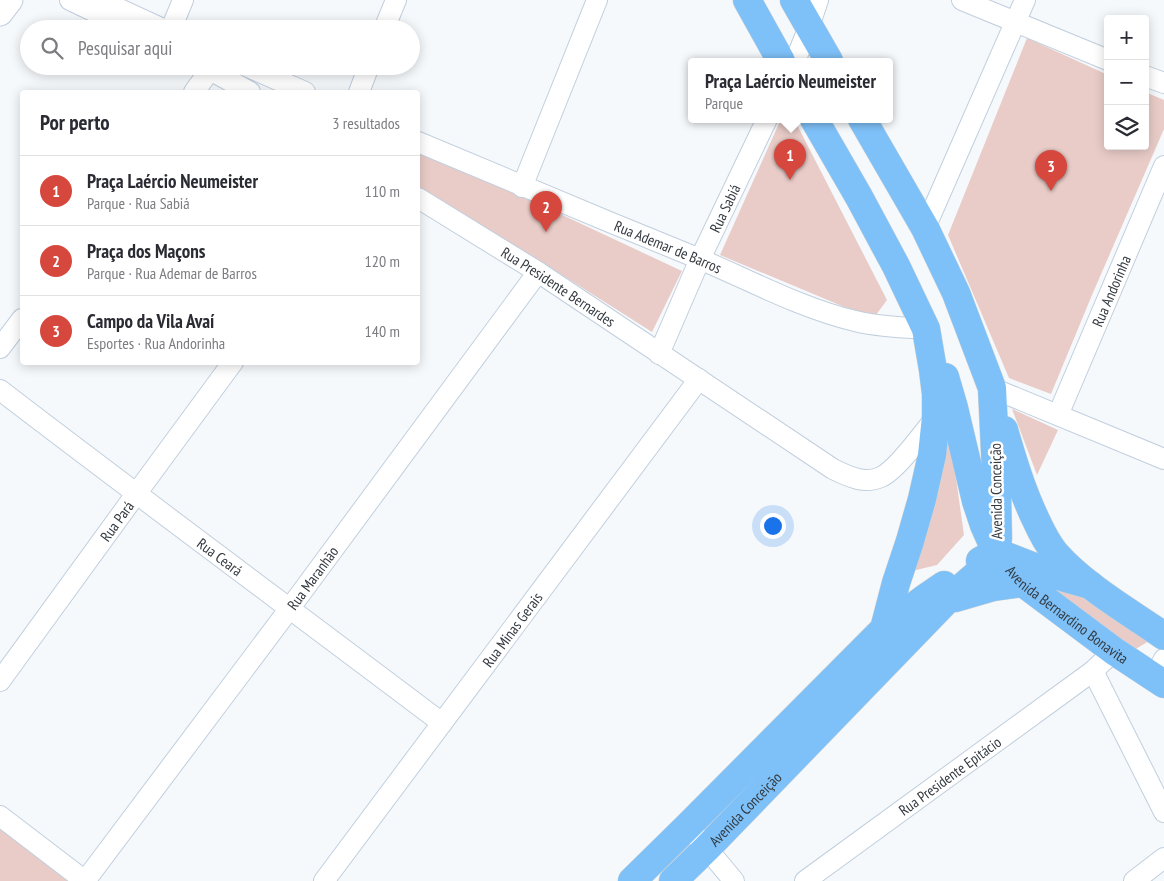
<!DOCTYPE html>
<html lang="pt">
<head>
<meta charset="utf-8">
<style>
  body { margin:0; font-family:"PT Sans Narrow",sans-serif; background:#f2f2f3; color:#2b2b33 }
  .controls { position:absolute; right:15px; top:15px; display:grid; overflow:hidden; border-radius:5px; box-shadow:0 2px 12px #0003 }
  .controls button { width:45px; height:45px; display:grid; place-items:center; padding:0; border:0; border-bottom:1px solid #e1e1e2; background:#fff; color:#2b2b33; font:25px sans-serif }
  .you { position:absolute; left:772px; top:525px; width:18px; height:18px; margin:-12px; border:4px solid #fff; border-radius:50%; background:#1a73e8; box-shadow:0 0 0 8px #1a73e833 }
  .badge { display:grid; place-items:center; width:32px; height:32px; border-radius:50%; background:#d6483e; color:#fff; font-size:16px; font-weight:700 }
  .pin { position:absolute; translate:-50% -41px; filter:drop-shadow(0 1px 2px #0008) }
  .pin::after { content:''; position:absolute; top:26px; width:18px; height:15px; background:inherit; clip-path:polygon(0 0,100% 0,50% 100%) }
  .popup { position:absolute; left:688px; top:58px; width:205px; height:65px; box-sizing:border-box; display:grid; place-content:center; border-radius:5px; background:#fff; filter:drop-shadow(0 1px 4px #0005); font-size:16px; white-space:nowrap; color:#7c7c81 }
  .popup b { font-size:19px; color:#2b2b33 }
  .popup::after { content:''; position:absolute; left:50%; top:100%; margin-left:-10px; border:10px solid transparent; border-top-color:#fff }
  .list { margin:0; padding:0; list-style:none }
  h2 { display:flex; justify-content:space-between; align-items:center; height:65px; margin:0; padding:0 20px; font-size:21px }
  h2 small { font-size:16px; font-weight:400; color:#7c7c81 }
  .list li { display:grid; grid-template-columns:32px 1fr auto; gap:15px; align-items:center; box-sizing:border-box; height:70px; padding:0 20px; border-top:1px solid #e1e1e2 }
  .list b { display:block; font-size:19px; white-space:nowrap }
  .list p { margin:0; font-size:16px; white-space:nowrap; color:#7c7c81 }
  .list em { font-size:16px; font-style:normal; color:#7c7c81 }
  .icon { flex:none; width:28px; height:28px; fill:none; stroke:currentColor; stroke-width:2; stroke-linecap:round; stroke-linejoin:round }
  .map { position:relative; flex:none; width:1164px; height:881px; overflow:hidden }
  .search { position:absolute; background:#fff; box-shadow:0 2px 12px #0003; left:20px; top:20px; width:400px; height:55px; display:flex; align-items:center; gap:12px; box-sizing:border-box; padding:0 18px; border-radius:28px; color:#7c7c81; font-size:19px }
  .panel { position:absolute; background:#fff; box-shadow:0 2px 12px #0003; left:20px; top:90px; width:400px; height:275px; border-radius:5px }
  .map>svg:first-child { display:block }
  .green { fill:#e9ccc8 }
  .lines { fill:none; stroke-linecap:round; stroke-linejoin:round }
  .minor-casing { stroke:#c0cfde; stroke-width:22 }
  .tertiary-casing { stroke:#c0cfde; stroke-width:27 }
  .primary-casing { stroke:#d2d4d5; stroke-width:29 }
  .minor { stroke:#fff; stroke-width:20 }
  .tertiary { stroke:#fff; stroke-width:25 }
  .primary { stroke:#7ec1f8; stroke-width:28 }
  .labels { text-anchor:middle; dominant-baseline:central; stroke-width:5; stroke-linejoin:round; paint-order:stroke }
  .street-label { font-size:15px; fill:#343a40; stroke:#fff }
</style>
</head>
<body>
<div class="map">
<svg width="1164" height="881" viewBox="0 0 1164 881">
  <rect width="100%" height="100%" fill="#f6f9fc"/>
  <g class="green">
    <path d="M1027,38L1108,75V146H1145V92L1164,100V129L1092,295L1051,394L1009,378L948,235Z"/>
    <path d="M781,119H794L887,300L873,319L720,255Z"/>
    <path d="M418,150L524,197L682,271L652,332L551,268L418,191Z"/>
    <path d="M1012,409L1058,430L1037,475Z"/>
    <path d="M945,428L951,443L964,535L937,565L908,572Z"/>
    <path d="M1063,585L1149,641L1134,650L1054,594Z"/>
    <path d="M0,822L79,881H0Z"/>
  </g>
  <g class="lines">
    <defs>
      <g id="minor">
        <path d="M70,0L114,21"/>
        <path d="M100,0L163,29"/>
        <path d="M962,0L1108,60"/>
        <path d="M171,29L183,0"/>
        <path d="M384,29L396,0"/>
        <path d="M795,61L809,27L818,0"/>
        <path d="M203,66L250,92"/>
        <path d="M246,66L305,92"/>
        <path d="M1145,76L1164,83"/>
        <path d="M194,92L213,66"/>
        <path d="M359,92L369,66"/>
        <path id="s1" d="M418,142C508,180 599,218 690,255C744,277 797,307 855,321C878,327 902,327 926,329"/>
        <path d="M522,187L597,0"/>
        <path id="s2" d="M418,198L538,272L833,469C841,473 850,477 858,479C866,481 874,480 881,477C897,470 924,432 936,417"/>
        <path d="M925,228L1025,0"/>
        <path d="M0,348L22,319"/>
        <path id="s3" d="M659,354L700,259L767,119"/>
        <path d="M992,388L1164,459"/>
        <path id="s4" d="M0,390C146,502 295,612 442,723"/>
        <path id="s5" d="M1058,415L1164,166"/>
        <path d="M1114,651L1093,671L1164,812"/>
        <path d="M1154,678L1164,659"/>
        <path id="s6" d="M0,681L136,494L233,362"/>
        <path id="s7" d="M0,816L85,881L290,608L538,272"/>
        <path d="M688,826L734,881"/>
        <path id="s8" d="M324,881L699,379"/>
        <path id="s9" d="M805,881L1093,671"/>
        <path d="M1134,881L1164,858"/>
      </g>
      <path id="tertiary" d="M0,13L10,0"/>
      <g id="primary">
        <path d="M747,0L781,61"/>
        <path d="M794,0L829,61"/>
        <path d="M814,119L859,197L896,266L926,329L933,370L936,394V417L932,455L922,499L910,541L896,583L884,629"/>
        <path id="s10" d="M945,377L954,408L976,501L984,525L996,552L1023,583L1114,651L1164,684"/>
        <path d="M1004,430C1013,461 1022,491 1036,520C1041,531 1047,543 1055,553C1084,586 1128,611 1164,636"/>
        <path d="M980,561L996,552L1058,576L1090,585"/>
        <path d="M955,598L993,587L1023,583"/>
        <path d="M632,881L688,826L884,629L925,598L944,585"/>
        <path id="s11" d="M673,881L707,848L946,601L984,568L996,552L998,538L997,494L992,388L956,293L925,228L862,119"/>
      </g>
    </defs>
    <use href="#minor" class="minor-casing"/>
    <use href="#tertiary" class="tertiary-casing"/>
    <use href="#primary" class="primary-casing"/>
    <use href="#minor" class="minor"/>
    <use href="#tertiary" class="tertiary"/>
    <use href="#primary" class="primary"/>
  </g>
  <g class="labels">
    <g class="street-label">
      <text stroke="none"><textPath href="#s3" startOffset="160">Rua Sabiá</textPath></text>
      <text stroke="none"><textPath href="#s1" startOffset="271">Rua Ademar de Barros</textPath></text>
      <text stroke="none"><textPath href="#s2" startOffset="166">Rua Presidente Bernardes</textPath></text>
      <text stroke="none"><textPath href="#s5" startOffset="135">Rua Andorinha</textPath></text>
      <text transform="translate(996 491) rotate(-91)">Avenida Conceição</text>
      <text stroke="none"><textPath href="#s6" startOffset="198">Rua Pará</textPath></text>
      <text stroke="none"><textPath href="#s4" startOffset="276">Rua Ceará</textPath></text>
      <text stroke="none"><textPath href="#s7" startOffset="486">Rua Maranhão</textPath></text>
      <text stroke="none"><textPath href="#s10" startOffset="278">Avenida Bernardino Bonavita</textPath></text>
      <text stroke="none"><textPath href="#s8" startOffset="314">Rua Minas Gerais</textPath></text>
      <text stroke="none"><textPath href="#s9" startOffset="179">Rua Presidente Epitácio</textPath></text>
      <text stroke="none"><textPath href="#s11" startOffset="102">Avenida Conceição</textPath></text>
    </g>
  </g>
</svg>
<div class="controls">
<button>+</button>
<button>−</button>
<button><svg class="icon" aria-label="layers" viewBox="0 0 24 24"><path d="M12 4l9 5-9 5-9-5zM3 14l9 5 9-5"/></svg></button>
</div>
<div class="you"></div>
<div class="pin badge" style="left:790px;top:180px">1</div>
<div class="popup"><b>Praça Laércio Neumeister</b>Parque</div>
<div class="pin badge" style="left:546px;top:232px">2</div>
<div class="pin badge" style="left:1051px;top:191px">3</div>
<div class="search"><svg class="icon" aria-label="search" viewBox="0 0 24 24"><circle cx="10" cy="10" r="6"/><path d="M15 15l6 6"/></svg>Pesquisar aqui</div>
<section class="panel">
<h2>Por perto<small>3 resultados</small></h2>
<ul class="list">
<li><span class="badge">1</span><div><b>Praça Laércio Neumeister</b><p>Parque · Rua Sabiá</p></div><em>110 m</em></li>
<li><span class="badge">2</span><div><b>Praça dos Maçons</b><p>Parque · Rua Ademar de Barros</p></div><em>120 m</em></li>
<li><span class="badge">3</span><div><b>Campo da Vila Avaí</b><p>Esportes · Rua Andorinha</p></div><em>140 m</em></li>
</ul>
</section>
</div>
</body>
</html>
